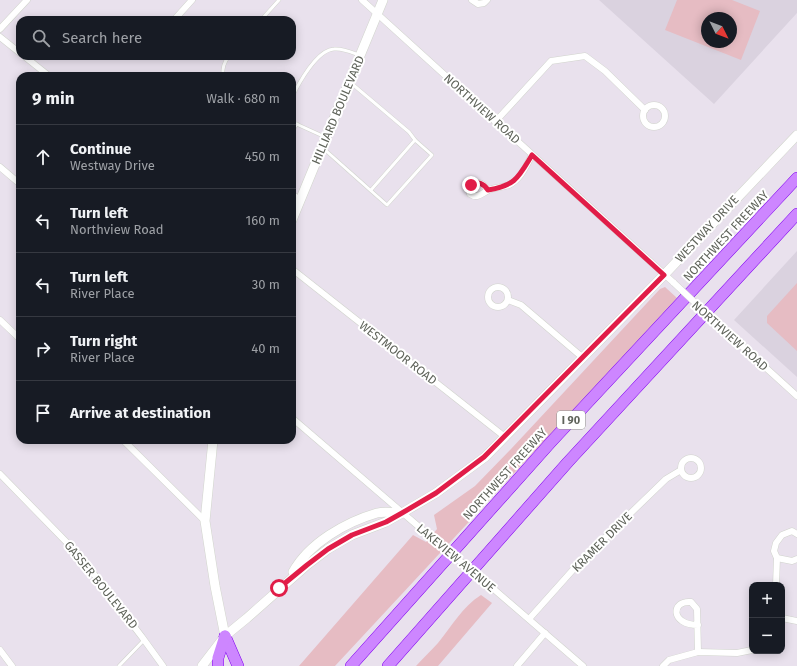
<!DOCTYPE html>
<html lang="en">
<head>
<meta charset="utf-8">
<style>
  body { margin:0; font-family:"Fira Sans",sans-serif; background:#20242c; color:#f1f3f6 }
  .controls { position:absolute; right:12px; bottom:12px; display:grid; overflow:hidden; border-radius:8px; box-shadow:0 2px 10px #0003 }
  .controls button { width:36px; height:36px; display:grid; place-items:center; padding:0; border:0; border-bottom:1px solid #363941; background:#171b24; color:#f1f3f6; font:20px sans-serif }
  .compass { position:absolute; left:701px; top:12px; width:36px; height:36px; border-radius:50%; background:#171b24; box-shadow:0 2px 10px #0003; rotate:132deg }
  .stop { position:absolute; width:12px; height:12px; margin:-9px; border:3px solid #e11d48; border-radius:50%; background:#fff }
  .stop.end { background:#e11d48; border-color:#fff; box-shadow:0 1px 4px #0008 }
  .list { margin:0; padding:0; list-style:none }
  h2 { display:flex; justify-content:space-between; align-items:center; height:52px; margin:0; padding:0 16px; font-size:17px }
  h2 small { font-size:13px; font-weight:400; color:#9ea1a6 }
  .list li { display:grid; grid-template-columns:26px 1fr auto; gap:12px; align-items:center; box-sizing:border-box; height:64px; padding:0 16px; border-top:1px solid #363941 }
  .list b { display:block; font-size:15px; white-space:nowrap }
  .list p { margin:0; font-size:13px; white-space:nowrap; color:#9ea1a6 }
  .list em { font-size:13px; font-style:normal; color:#9ea1a6 }
  .icon { flex:none; width:22px; height:22px; fill:none; stroke:currentColor; stroke-width:2; stroke-linecap:round; stroke-linejoin:round }
  .map { position:relative; flex:none; width:797px; height:666px; overflow:hidden }
  .search { position:absolute; background:#171b24; box-shadow:0 2px 10px #0003; left:16px; top:16px; width:280px; height:44px; display:flex; align-items:center; gap:10px; box-sizing:border-box; padding:0 14px; border-radius:12px; color:#9ea1a6; font-size:15px }
  .panel { position:absolute; background:#171b24; box-shadow:0 2px 10px #0003; left:16px; top:72px; width:280px; height:372px; border-radius:12px }
  .map>svg:first-child { display:block }
  .education { fill:#dad2df; fill-rule:evenodd }
  .green { fill:#e6bcc3; fill-rule:evenodd }
  .lines { fill:none; stroke-linecap:round; stroke-linejoin:round }
  .lane-casing { stroke:#d1d4cd; stroke-width:4 }
  .street-casing { stroke:#d1d4cd; stroke-width:7 }
  .secondary-casing { stroke:#d1d5cc; stroke-width:10 }
  .highway-casing { stroke:#7e00ee; stroke-width:12 }
  .lane { stroke:#fff; stroke-width:3 }
  .street { stroke:#fff; stroke-width:6 }
  .secondary { stroke:#fff; stroke-width:9 }
  .highway { stroke:#cd86ff; stroke-width:11 }
  .street-bridge-casing { stroke:#d1d4cd; stroke-width:7; stroke-linecap:butt }
  .street-bridge { stroke:#fff; stroke-width:6 }
  .route { stroke:#e11d48; stroke-width:5 }
  .labels { text-anchor:middle; dominant-baseline:central; stroke-width:4; stroke-linejoin:round; paint-order:stroke }
  .shield { fill:#fff; stroke:#8f928c; stroke-width:1 }
  .shield-label { font-size:11px; font-weight:bold; fill:#5f635a }
  .street-label { font-size:12px; fill:#5f635a; stroke:#fff }
</style>
</head>
<body>
<div class="map">
<svg width="797" height="666" viewBox="0 0 797 666">
  <rect width="100%" height="100%" fill="#e9e1ed"/>
  <g class="education">
    <path d="M599,0H797V13L714,104ZM707,18H731V42H707Z"/>
    <path d="M797,251V377L734,320Z"/>
  </g>
  <g class="green">
    <path d="M677,0H732L760,11L741,60L665,30ZM707,18H731V42H707Z"/>
    <path d="M797,283V351L767,323V316Z"/>
    <path d="M665,287L677,298L335,666H299L413,535L426,542L437,529L434,515L475,486L511,449L660,289Z"/>
    <path d="M481,595L492,603L438,666H416C423,658 431,651 438,643C452,626 462,607 481,595Z"/>
  </g>
  <g class="lines">
    <defs>
      <g id="lane">
        <path d="M261,20L279,0"/>
        <path d="M223,76C222,68 224,62 229,56"/>
        <path d="M351,83L409,132L415,140"/>
        <path d="M292,97C299,83 317,50 334,49C343,48 351,52 359,55"/>
        <path d="M292,122L325,137"/>
        <path d="M292,131L297,124"/>
        <path d="M324,149L387,205L432,155L415,140L371,190"/>
        <path d="M292,192L299,198"/>
        <path d="M119,666L144,640"/>
      </g>
      <g id="street">
        <path d="M362,0L674,283"/>
        <path d="M472,0L478,4L484,3L487,0"/>
        <path d="M174,20L192,0"/>
        <path d="M0,29L27,0"/>
        <path d="M0,37L20,53"/>
        <path d="M24,56L49,76"/>
        <circle cx="654" cy="116" r="11"/>
        <path d="M495,122L551,61L585,56L605,71L645,110"/>
        <path d="M0,167L20,184"/>
        <path d="M488,190C484,184 477,180 471,185L469,190L470,194C477,199 481,194 487,191C493,187 502,188 509,185C521,179 526,166 532,155"/>
        <path d="M292,269L505,437"/>
        <circle cx="498" cy="297" r="10"/>
        <path d="M508,300L521,305L582,357"/>
        <path d="M0,320L20,339"/>
        <path d="M722,328L797,396"/>
        <path d="M292,418L432,538"/>
        <path d="M123,440L205,521"/>
        <circle cx="691" cy="468" r="10"/>
        <path d="M0,474L80,556L142,637L163,666"/>
        <path d="M777,558L792,561L797,559"/>
        <path d="M489,585L583,666"/>
        <path d="M776,585L777,558L774,551L776,543L782,535L792,531L797,534"/>
        <path d="M782,618L797,621"/>
        <path d="M529,619L579,563L666,479L681,470"/>
        <path d="M698,625C670,625 671,600 691,602L697,609L698,652"/>
        <path d="M0,650L12,666"/>
        <path d="M517,666L545,633"/>
        <path d="M663,666L669,660L698,652L737,653L752,650"/>
      </g>
      <g id="secondary">
        <path d="M292,220L383,0"/>
        <path d="M213,440L205,521L215,586L225,636"/>
        <path d="M293,572C309,543 346,522 377,513C385,511 394,513 402,513"/>
        <path d="M202,666L225,636L247,618L307,565L328,549L352,535L386,522L402,513L436,493L485,457L664,275L797,135"/>
      </g>
      <g id="highway">
        <path d="M225,636L238,666"/>
        <path d="M218,666V658L225,636"/>
        <path d="M351,666L551,442L797,178"/>
        <path d="M388,666L568,462L797,214"/>
      </g>
    </defs>
    <use href="#lane" class="lane-casing"/>
    <use href="#street" class="street-casing"/>
    <use href="#secondary" class="secondary-casing"/>
    <use href="#highway" class="highway-casing"/>
    <use href="#lane" class="lane"/>
    <use href="#street" class="street"/>
    <use href="#secondary" class="secondary"/>
    <use href="#highway" class="highway"/>
    <defs>
      <g id="street-bridge">
        <path d="M674,283L722,328"/>
        <path d="M432,538L489,585"/>
      </g>
    </defs>
    <use href="#street-bridge" class="street-bridge-casing"/>
    <use href="#street-bridge" class="street-bridge"/>
  </g>
  <g class="lines">
    <path class="route" d="M279,588L307,565L328,549L352,535L386,522L402,513L436,493L484,457L664,275L532,155C518,178 516,185 488,190C484,184 477,180 471,185"/>
  </g>
  <g class="labels">
    <rect class="shield" x="557" y="411" width="28" height="18" rx="3"/>
    <g class="shield-label">
      <text x="571" y="420">I 90</text>
    </g>
    <g class="street-label">
      <text transform="translate(482 109) rotate(42)">NORTHVIEW ROAD</text>
      <text transform="translate(338 110) rotate(-67)">HILLIARD BOULEVARD</text>
      <text transform="translate(707 229) rotate(-47)">WESTWAY DRIVE</text>
      <text transform="translate(726 236) rotate(-47)">NORTHWEST FREEWAY</text>
      <text transform="translate(730 336) rotate(42)">NORTHVIEW ROAD</text>
      <text transform="translate(398 353) rotate(38)">WESTMOOR ROAD</text>
      <text transform="translate(505 474) rotate(-48)">NORTHWEST FREEWAY</text>
      <text transform="translate(602 542) rotate(-45)">KRAMER DRIVE</text>
      <text transform="translate(456 558) rotate(40)">LAKEVIEW AVENUE</text>
      <text transform="translate(101 585) rotate(51)">GASSER BOULEVARD</text>
    </g>
  </g>
</svg>
<div class="controls">
<button>+</button>
<button>−</button>
</div>
<svg class="compass" viewBox="-18 -18 36 36"><path d="M0-13l5 13h-10z" fill="#e53935"/><path d="M0 13l5-13h-10z" fill="#9ea1a6"/></svg>
<div class="stop" style="left:279px;top:588px"></div>
<div class="stop end" style="left:471px;top:185px"></div>
<div class="search"><svg class="icon" aria-label="search" viewBox="0 0 24 24"><circle cx="10" cy="10" r="6"/><path d="M15 15l6 6"/></svg>Search here</div>
<section class="panel">
<h2>9 min<small>Walk · 680 m</small></h2>
<ul class="list">
<li><svg class="icon" aria-label="ahead" viewBox="0 0 24 24"><path d="M12 20V5M6 11l6-6 6 6"/></svg><div><b>Continue</b><p>Westway Drive</p></div><em>450 m</em></li>
<li><svg class="icon" aria-label="left" viewBox="0 0 24 24"><path d="M17 20v-9H6M10 6l-5 5 5 5"/></svg><div><b>Turn left</b><p>Northview Road</p></div><em>160 m</em></li>
<li><svg class="icon" aria-label="left" viewBox="0 0 24 24"><path d="M17 20v-9H6M10 6l-5 5 5 5"/></svg><div><b>Turn left</b><p>River Place</p></div><em>30 m</em></li>
<li><svg class="icon" aria-label="right" viewBox="0 0 24 24"><path d="M7 20v-9h11M14 6l5 5-5 5"/></svg><div><b>Turn right</b><p>River Place</p></div><em>40 m</em></li>
<li><svg class="icon" aria-label="arrive" viewBox="0 0 24 24"><path d="M6 21V4h12l-3 4 3 4H6"/></svg><div><b>Arrive at destination</b></div></li>
</ul>
</section>
</div>
</body>
</html>
